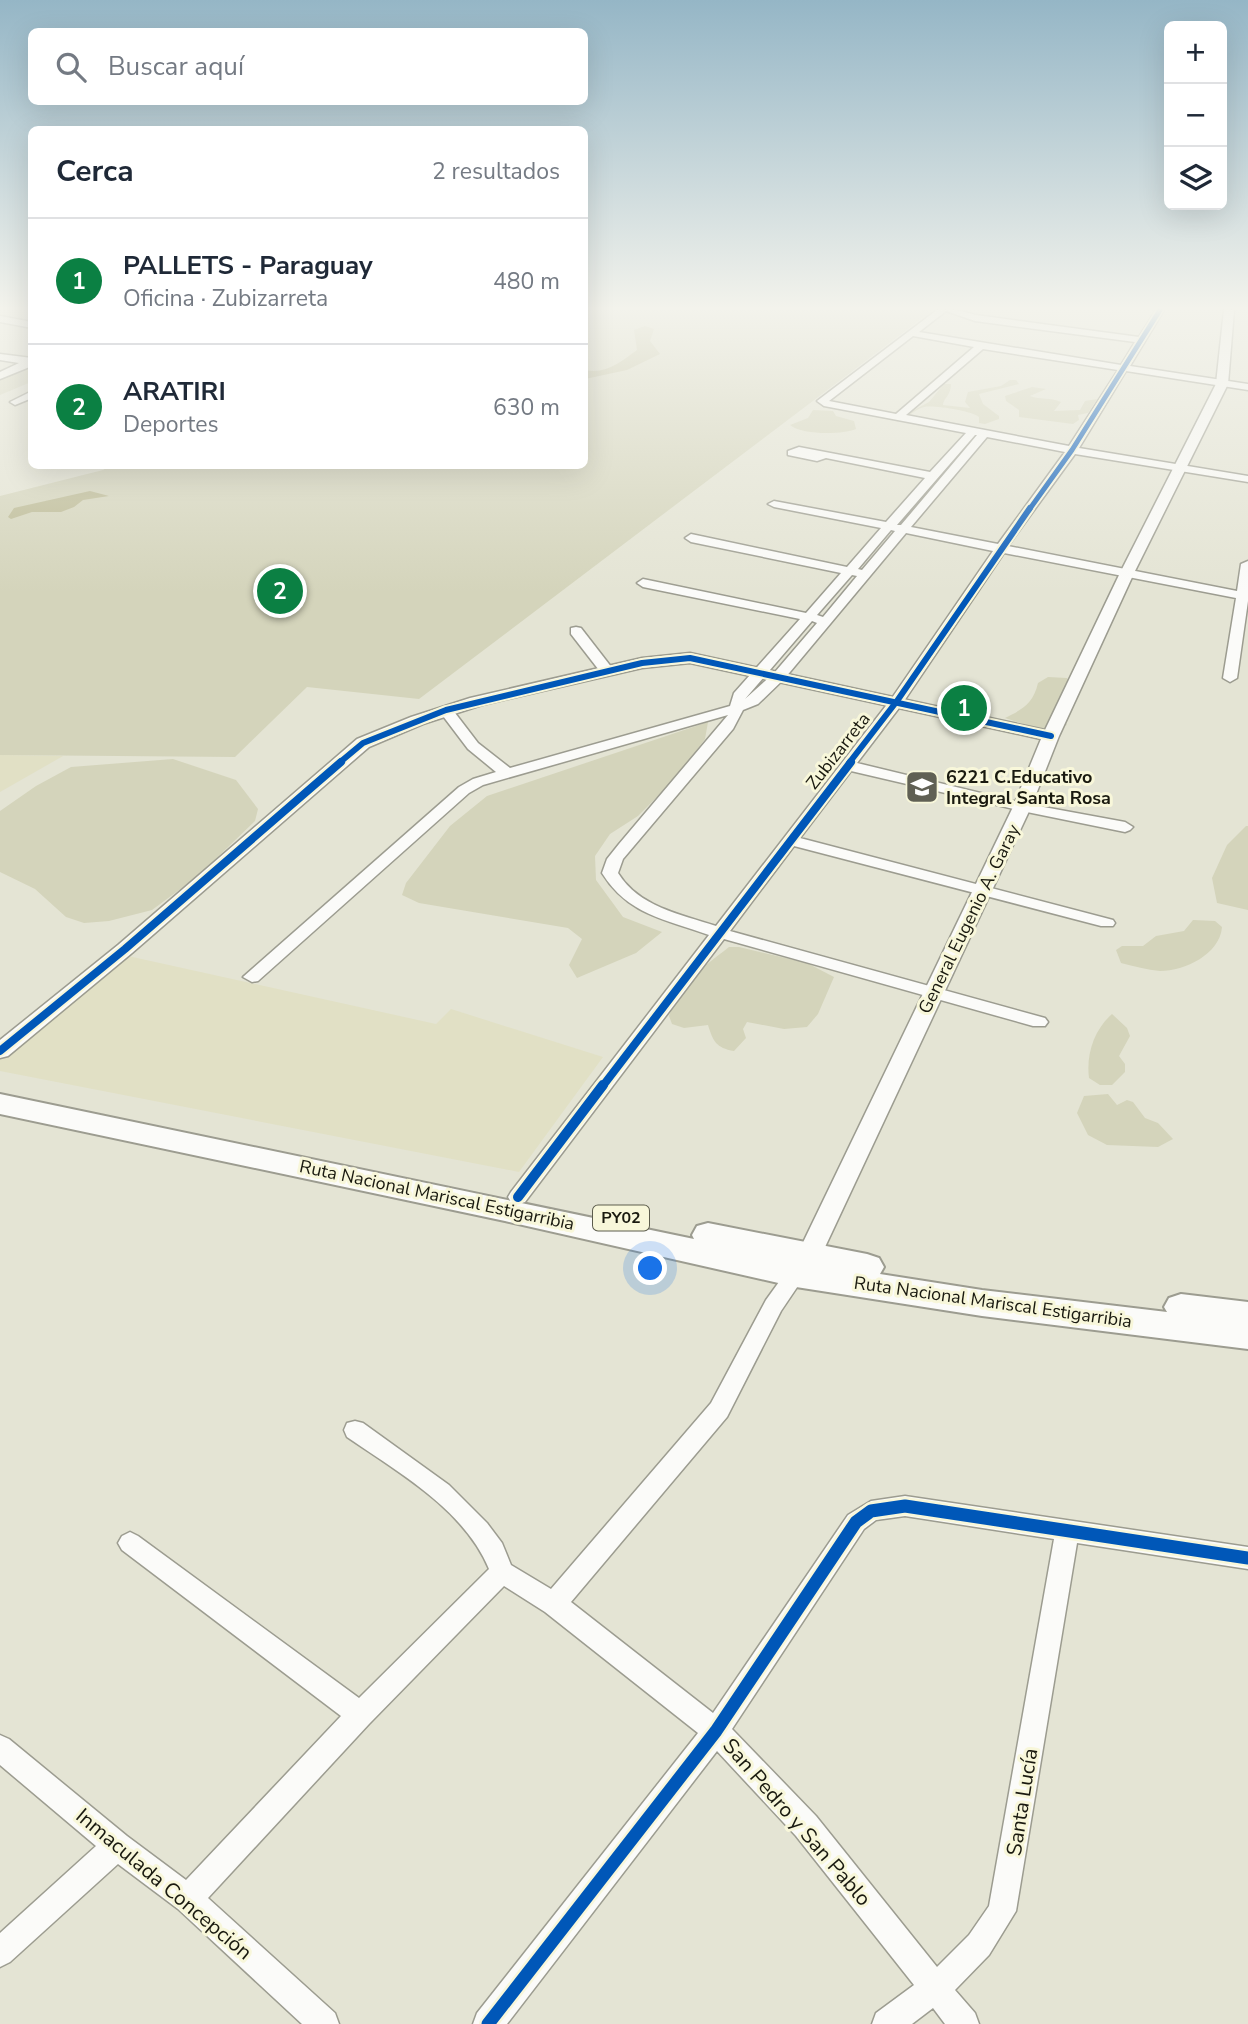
<!DOCTYPE html>
<html lang="es">
<head>
<meta charset="utf-8">
<style>
  body { margin:0; font-family:"Nunito Sans",sans-serif; background:#f6f6f7; color:#1f2937 }
  .controls { position:absolute; right:21px; top:21px; display:grid; overflow:hidden; border-radius:10px; box-shadow:0 7px 28px #0002 }
  .controls button { width:63px; height:63px; display:grid; place-items:center; padding:0; border:0; border-bottom:2px solid #e0e1e3; background:#fff; color:#1f2937; font:35px sans-serif }
  .you { position:absolute; left:651px; top:1269px; width:24px; height:24px; margin:-18px; border:5px solid #fff; border-radius:50%; background:#1a73e8; box-shadow:0 0 0 10px #1a73e833 }
  .badge { display:grid; place-items:center; width:46px; height:46px; border-radius:50%; background:#0b8043; color:#fff; font-size:23px; font-weight:700 }
  .pin { position:absolute; translate:-50% -50%; border:4px solid #fff; box-shadow:0 2px 7px #0006 }
  .list { margin:0; padding:0; list-style:none }
  h2 { display:flex; justify-content:space-between; align-items:center; height:91px; margin:0; padding:0 28px; font-size:30px }
  h2 small { font-size:23px; font-weight:400; color:#747a83 }
  .list li { display:grid; grid-template-columns:46px 1fr auto; gap:21px; align-items:center; box-sizing:border-box; height:126px; padding:0 28px; border-top:2px solid #e0e1e3 }
  .list b { display:block; font-size:26px; white-space:nowrap }
  .list p { margin:0; font-size:23px; white-space:nowrap; color:#747a83 }
  .list em { font-size:23px; font-style:normal; color:#747a83 }
  .icon { flex:none; width:38px; height:38px; fill:none; stroke:currentColor; stroke-width:2; stroke-linecap:round; stroke-linejoin:round }
  .map { position:relative; flex:none; width:1248px; height:2024px; overflow:hidden }
  .search { position:absolute; background:#fff; box-shadow:0 7px 28px #0002; left:28px; top:28px; width:560px; height:77px; display:flex; align-items:center; gap:18px; box-sizing:border-box; padding:0 24px; border-radius:10px; color:#747a83; font-size:26px }
  .panel { position:absolute; background:#fff; box-shadow:0 7px 28px #0002; left:28px; top:126px; width:560px; height:343px; border-radius:10px }
  .map>svg:first-child { display:block }
  .built { fill:#e1e0c5 }
  .green { fill:#d4d4bb }
  .water { fill:#bab892 }
  .lines { fill:none; stroke-linecap:round; stroke-linejoin:round }
  .minor-casing { stroke:#9c9c90; stroke-width:3 }
  .tertiary-casing { stroke:#9c9c90; stroke-width:3 }
  .trunk-casing { stroke:#9c9c90; stroke-width:4 }
  .minor { fill:#fbfbf9; fill-rule:evenodd }
  .tertiary { fill:#fbfbf9; fill-rule:evenodd }
  .trunk { fill:#fbfbf9; fill-rule:evenodd }
  .cycleway-far4-casing { stroke:#f8f7da; stroke-width:8 }
  .cycleway-far3-casing { stroke:#f8f7da; stroke-width:10 }
  .cycleway-far2-casing { stroke:#f8f7da; stroke-width:12 }
  .cycleway-far1-casing { stroke:#f8f7da; stroke-width:15 }
  .cycleway-casing { stroke:#f8f7da; stroke-width:18 }
  .cycleway-far4 { stroke:#0057b8; stroke-width:5 }
  .cycleway-far3 { stroke:#0057b8; stroke-width:6 }
  .cycleway-far2 { stroke:#0057b8; stroke-width:8 }
  .cycleway-far1 { stroke:#0057b8; stroke-width:10 }
  .cycleway { stroke:#0057b8; stroke-width:13 }
  .labels { text-anchor:middle; dominant-baseline:central; stroke-width:6; stroke-linejoin:round; paint-order:stroke }
  .shield { fill:#f8f7da; stroke:#5c5c4c; stroke-width:2 }
  .shield-label { font-size:16px; font-weight:bold; fill:#19190f }
  .street-label { font-size:18px; fill:#19190f; stroke:#f8f7da }
  .poi-label { font-size:18px; font-weight:bold; fill:#19190f; stroke:#f8f7da; text-anchor:start }
  .near-street-label { font-size:21px; fill:#19190f; stroke:#f8f7da }
</style>
</head>
<body>
<div class="map">
<svg width="1248" height="2024" viewBox="0 0 1248 2024">
  <rect width="100%" height="100%" fill="#e4e4d4"/>
  <g class="built">
    <path d="M0,755L63,756L0,792Z"/>
    <path d="M119,954L436,1024L451,1009L603,1057L519,1172L0,1071V1055Z"/>
  </g>
  <g class="green">
    <path d="M585,310H933L419,699L307,687L235,757L0,755V496L103,470L109,466H584Z"/>
    <path d="M21,368L31,371V382L0,395V378Z"/>
    <path d="M1010,380H1016L1019,384L979,394L983,404L999,416V419L985,424L979,423V417C972,411 934,405 924,407C915,409 912,416 903,416L929,402L944,384H951C951,396 943,398 943,405L970,408L965,402L968,392L1001,386Z"/>
    <path d="M1032,387L1046,389L1030,396C1041,400 1050,397 1061,402L1054,411L1080,410L1085,401L1097,399L1088,413L1078,415L1079,420L1073,424L1019,417V410L1006,401L1005,396Z"/>
    <path d="M813,410L833,411L836,416L854,421L856,429C841,435 802,435 790,425L808,418Z"/>
    <path d="M1048,677L1067,678L1070,683L1061,718L1067,725L1048,730L1039,729L1005,718C1023,709 1033,704 1038,683Z"/>
    <path d="M708,722L705,739L676,778L638,816L610,834L595,856L596,880L623,917L662,932L636,953L577,978L569,965L582,939L568,928L419,903L402,895L406,883L450,826L487,796Z"/>
    <path d="M173,759L236,780L258,809L255,821L198,876L152,910L109,921L84,923L66,917L35,889L0,872V811L36,786L71,767Z"/>
    <path d="M1246,826H1248V910L1217,903L1212,878L1227,845Z"/>
    <path d="M1193,920L1215,921L1222,927C1220,954 1185,971 1160,971C1147,970 1134,966 1121,963L1116,950L1122,946H1143L1156,936L1184,931Z"/>
    <path d="M729,947H739L807,963L834,977L818,1014L807,1027L784,1029L747,1022L743,1029L746,1038L734,1051C716,1048 713,1041 708,1025L684,1028L672,1024L669,1016C682,980 700,970 729,947Z"/>
    <path d="M1112,1014L1127,1028L1130,1036L1119,1056L1125,1064V1072L1112,1085H1100L1089,1078C1086,1054 1094,1030 1112,1014Z"/>
    <path d="M1108,1094L1117,1105L1127,1100L1133,1102L1145,1118L1158,1123L1173,1139L1158,1147L1107,1145L1088,1135L1077,1113L1084,1096Z"/>
  </g>
  <g class="water">
    <path d="M645,326L654,329L650,341L660,354L627,370L585,379V370C606,375 622,361 637,350L634,330Z"/>
    <path d="M90,491L109,496L83,500L74,507L61,512H32L11,519L8,517L14,508Z"/>
  </g>
  <g class="lines">
    <defs>
      <g id="minor">
        <path d="M937,310H957L976,315L1139,337L1156,310H1164L1130,366L1248,384V390L1126,371L1079,448L1248,476V482L1075,454L1008,546L1237,591L1241,564L1248,561V601L1237,678L1230,682L1223,678L1236,598L1004,553L902,704L857,763L1022,803L1125,822L1133,827L1130,830L1125,832L1022,811L851,771L800,838L1113,920L1115,923L1113,926H1101L794,846L730,931L1045,1018L1048,1022L1045,1026H1033L724,939L525,1202L518,1204L511,1202L508,1197L511,1192L709,935C665,919 628,915 602,873L607,859L619,844L728,715L483,785L469,793L258,981L252,982L243,977L459,787L473,779L496,772L468,749L440,712L442,709H452L478,743L510,768L730,706L734,693L800,619L643,587L637,583L643,579L806,613L841,573L691,542L685,538L691,534L847,567L881,528L774,507L768,504L774,501L886,522L925,478L826,458L817,461L788,455V451L799,447L930,472L966,433L824,406L817,401ZM946,311L975,321L1135,342L1121,365L919,332ZM913,336L974,347L896,414L829,401ZM983,349L1118,370L1069,446L906,415ZM975,435H977L901,525H897ZM987,437L1065,452L998,544L911,527ZM891,530L895,531L862,570L858,569ZM906,533L993,551L892,698L716,926C680,914 639,907 618,873L623,859L733,729L743,710L758,704L785,678ZM852,575L857,576L823,617L817,615ZM812,621L817,623L775,672L745,699Z"/>
        <path d="M0,316L32,322V328L0,322Z"/>
        <path d="M0,354L32,358V366L0,379V372L19,363L0,360Z"/>
        <path d="M32,391V398L15,405L10,402Z"/>
        <path d="M576,627L581,628L612,668V674H602L571,634V628Z"/>
        <path d="M796,1266L803,1268L806,1274L781,1311L727,1417L571,1602L713,1713L848,1515L871,1501L905,1496L1248,1547V1569L1077,1543L1016,1911L989,1955L955,1990L975,2013L979,2024H945L933,2008L912,2024H872L876,2013L914,1985L796,1836L717,1751L507,2024H473L477,2013L698,1733L545,1612L504,1586L369,1724L208,1898L335,2013L339,2024H302L178,1909L118,1864L10,1962L0,1967V1933L96,1846L0,1765V1735L9,1739L127,1836L186,1880L341,1716L122,1550L118,1543L122,1536L130,1532L138,1536L359,1698L489,1569C464,1509 398,1472 347,1437L344,1430L347,1423L355,1421L363,1423L449,1485L487,1523L502,1543L511,1565L551,1589L711,1403L766,1300L789,1268ZM905,1516L1054,1539L989,1906L969,1935L937,1967L816,1816L732,1729L864,1529L876,1520Z"/>
      </g>
      <path id="tertiary" d="M1224,310H1234L1228,384L1134,573L1059,736L1031,807L818,1262L809,1264L800,1262L797,1255L1013,807L1041,739L690,663L642,668L482,705L423,724L369,747L132,953L8,1056L0,1058V1040L118,945L357,739L411,717L470,698L642,658L690,653L1045,730L1120,573L1216,384Z"/>
      <path id="trunk" d="M0,1094L694,1239L692,1235L697,1226L708,1223L867,1254L879,1258L884,1267L880,1274L982,1290L1167,1312L1164,1307L1169,1298L1181,1294L1248,1302V1349L982,1316L796,1287L505,1221L0,1114Z"/>
    </defs>
    <use href="#minor" class="minor-casing"/>
    <use href="#tertiary" class="tertiary-casing"/>
    <use href="#trunk" class="trunk-casing"/>
    <use href="#minor" class="minor"/>
    <use href="#tertiary" class="tertiary"/>
    <use href="#trunk" class="trunk"/>
    <defs>
      <path id="cycleway-far4" d="M1029,510L1072,450L1160,310"/>
      <g id="cycleway-far3">
        <path d="M339,763L363,743L446,710L642,663L690,658L1051,736"/>
        <path d="M849,763L897,701L1030,508"/>
      </g>
      <g id="cycleway-far2">
        <path d="M0,1051L125,949L341,762"/>
        <path d="M602,1087L851,762"/>
      </g>
      <path id="cycleway-far1" d="M518,1197L603,1085"/>
      <path id="cycleway" d="M488,2024L716,1731L856,1522L871,1511L905,1506L1248,1558"/>
    </defs>
    <use href="#cycleway-far4" class="cycleway-far4-casing"/>
    <use href="#cycleway-far3" class="cycleway-far3-casing"/>
    <use href="#cycleway-far2" class="cycleway-far2-casing"/>
    <use href="#cycleway-far1" class="cycleway-far1-casing"/>
    <use href="#cycleway" class="cycleway-casing"/>
    <use href="#cycleway-far4" class="cycleway-far4"/>
    <use href="#cycleway-far3" class="cycleway-far3"/>
    <use href="#cycleway-far2" class="cycleway-far2"/>
    <use href="#cycleway-far1" class="cycleway-far1"/>
    <use href="#cycleway" class="cycleway"/>
  </g>
  <linearGradient id="sky" x2="0" y2="1"><stop stop-color="#95b6c6"/><stop offset="0.52" stop-color="#f3f3ec"/><stop offset="1" stop-color="#f3f3ec" stop-opacity="0"/></linearGradient>
  <rect width="1248" height="593" fill="url(#sky)"/>
  <defs>
    <symbol id="school-square" viewBox="-11 -11 22 22"><rect x="-9" y="-9" width="18" height="18" rx="4" fill="#606054" stroke="#f8f7da"/><path d="M0-5L7-2L0 1L-7-2ZM-4 1L0 2.5L4 1V4Q0 6-4 4Z" fill="#fff"/></symbol>
  </defs>
  <g fill-rule="evenodd">
    <use href="#school-square" x="903" y="768" width="38" height="38"/>
  </g>
  <g class="labels">
    <rect class="shield" x="593" y="1205.5" width="56" height="25" rx="5"/>
    <g class="shield-label">
      <text x="621" y="1218">PY02</text>
    </g>
    <g class="street-label">
      <text transform="translate(838 751) rotate(-52)">Zubizarreta</text>
      <text transform="translate(969 919) rotate(-64)">General Eugenio A. Garay</text>
      <text transform="translate(437 1195) rotate(12)">Ruta Nacional Mariscal Estigarribia</text>
      <text transform="translate(993 1302) rotate(8)">Ruta Nacional Mariscal Estigarribia</text>
    </g>
    <g class="poi-label">
      <text x="946" y="777">6221 C.Educativo<tspan x="946" dy="21">Integral Santa Rosa</tspan></text>
    </g>
    <g class="near-street-label">
      <text transform="translate(1022 1802) rotate(-81)">Santa Lucía</text>
      <text transform="translate(797 1822) rotate(49)">San Pedro y San Pablo</text>
      <text transform="translate(164 1884) rotate(40)">Inmaculada Concepción</text>
    </g>
  </g>
</svg>
<div class="controls">
<button>+</button>
<button>−</button>
<button><svg class="icon" aria-label="layers" viewBox="0 0 24 24"><path d="M12 4l9 5-9 5-9-5zM3 14l9 5 9-5"/></svg></button>
</div>
<div class="you"></div>
<div class="pin badge" style="left:964px;top:708px">1</div>
<div class="pin badge" style="left:280px;top:591px">2</div>
<div class="search"><svg class="icon" aria-label="search" viewBox="0 0 24 24"><circle cx="10" cy="10" r="6"/><path d="M15 15l6 6"/></svg>Buscar aquí</div>
<section class="panel">
<h2>Cerca<small>2 resultados</small></h2>
<ul class="list">
<li><span class="badge">1</span><div><b>PALLETS - Paraguay</b><p>Oficina · Zubizarreta</p></div><em>480 m</em></li>
<li><span class="badge">2</span><div><b>ARATIRI</b><p>Deportes</p></div><em>630 m</em></li>
</ul>
</section>
</div>
</body>
</html>
